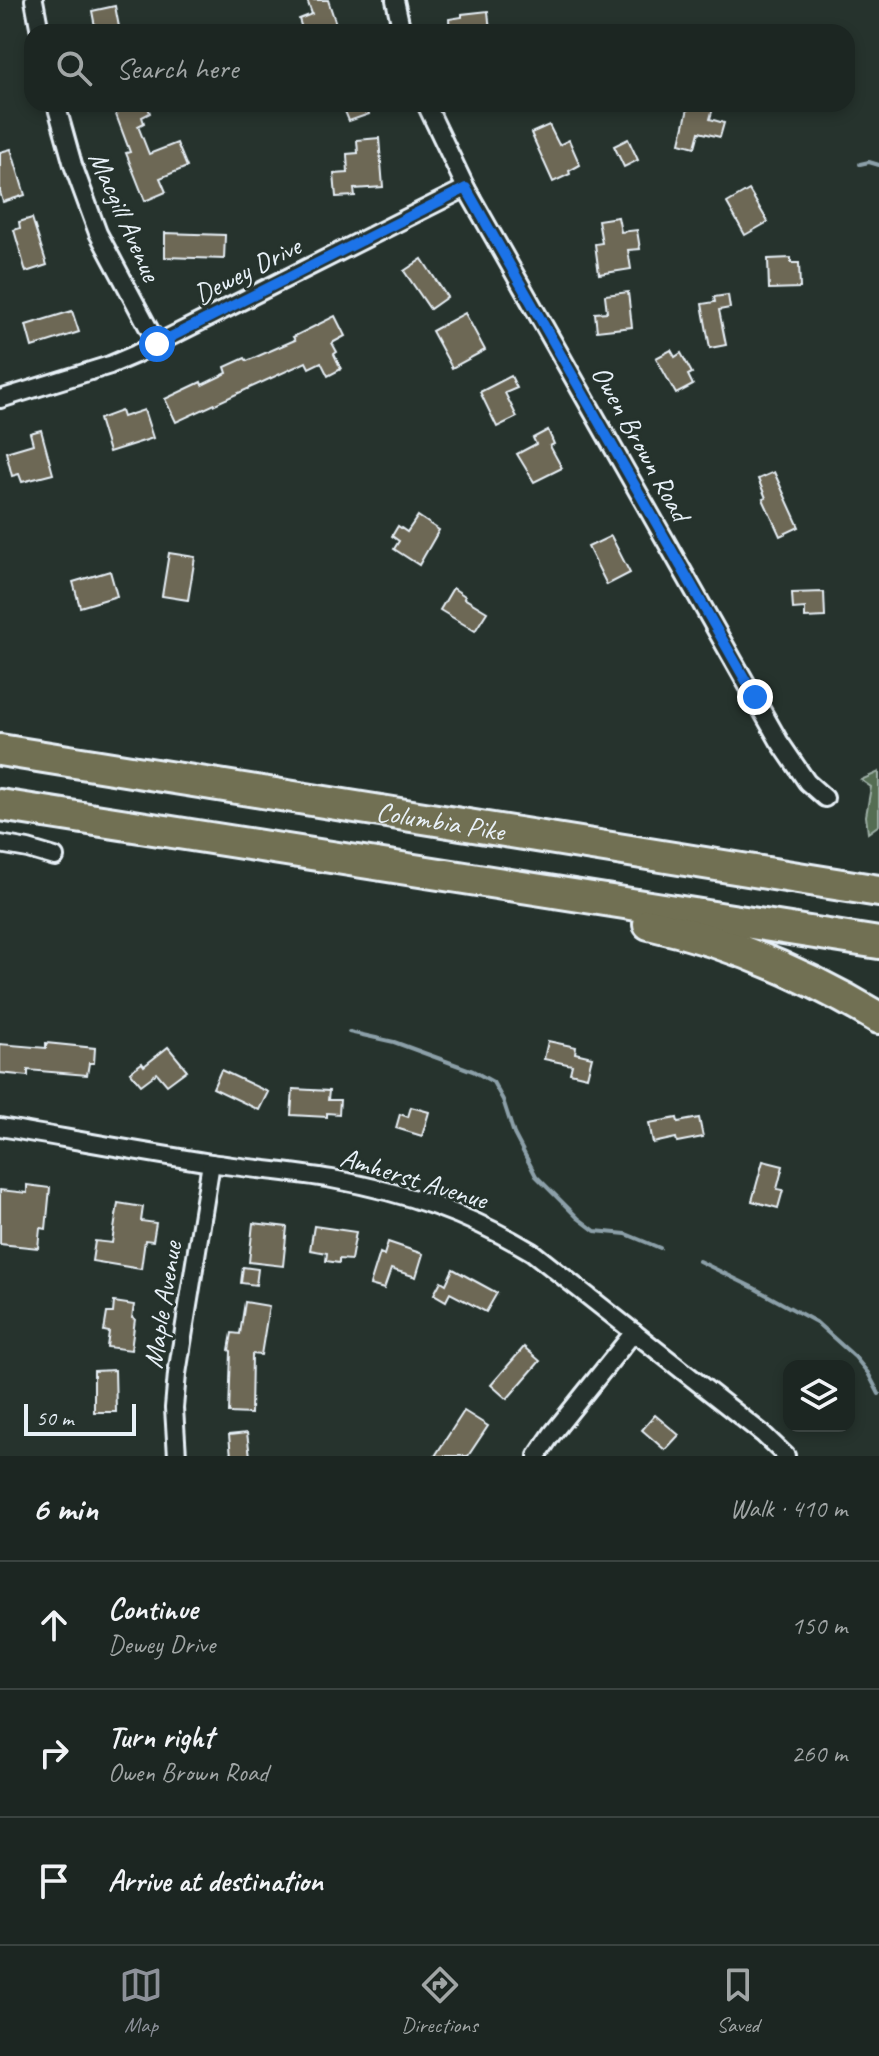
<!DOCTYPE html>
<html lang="en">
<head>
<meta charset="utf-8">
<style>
  body { margin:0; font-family:Caveat,sans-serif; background:#252e2a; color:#f1f3f6 }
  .controls { position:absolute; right:24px; bottom:24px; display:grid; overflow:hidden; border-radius:16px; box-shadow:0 4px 12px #0003 }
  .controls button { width:72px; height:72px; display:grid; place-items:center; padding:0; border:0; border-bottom:2px solid #3a4340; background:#1c2622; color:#f1f3f6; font:40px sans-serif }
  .scale { position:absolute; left:24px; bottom:20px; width:112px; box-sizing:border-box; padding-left:8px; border:4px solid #e8f1f8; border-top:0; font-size:22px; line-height:28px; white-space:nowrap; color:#e8f1f8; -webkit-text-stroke:6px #26332d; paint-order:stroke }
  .stop { position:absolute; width:24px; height:24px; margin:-18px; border:6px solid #1a73e8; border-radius:50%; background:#fff }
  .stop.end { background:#1a73e8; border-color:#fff; box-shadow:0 2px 8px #0008 }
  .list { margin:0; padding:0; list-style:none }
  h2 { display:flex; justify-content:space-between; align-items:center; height:104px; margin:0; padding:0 32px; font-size:34px }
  h2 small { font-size:26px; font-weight:400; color:#a0a5a5 }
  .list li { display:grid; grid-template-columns:52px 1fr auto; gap:24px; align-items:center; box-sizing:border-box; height:128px; padding:0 32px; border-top:2px solid #3a4340 }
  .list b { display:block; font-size:30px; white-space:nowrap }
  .list p { margin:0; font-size:26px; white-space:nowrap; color:#a0a5a5 }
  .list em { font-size:26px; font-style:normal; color:#a0a5a5 }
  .icon { flex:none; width:44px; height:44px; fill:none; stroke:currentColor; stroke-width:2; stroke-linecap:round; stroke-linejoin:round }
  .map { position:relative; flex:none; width:879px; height:1456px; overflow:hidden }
  .search { position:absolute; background:#1c2622; box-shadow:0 4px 12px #0003; left:24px; right:24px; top:24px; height:88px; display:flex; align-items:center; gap:20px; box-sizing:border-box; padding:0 28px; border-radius:24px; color:#a0a5a5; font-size:30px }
  .sheet { height:488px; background:#1c2622 }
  nav { display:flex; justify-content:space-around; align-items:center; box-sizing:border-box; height:112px; border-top:2px solid #3a4340; background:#1c2622; font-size:22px; color:#a0a5a5 }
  nav a { display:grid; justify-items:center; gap:4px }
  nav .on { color:#8c9099 }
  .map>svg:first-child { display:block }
  .green { fill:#546d53; stroke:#9eafa6; stroke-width:2 }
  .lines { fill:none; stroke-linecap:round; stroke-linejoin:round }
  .stream { stroke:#8ca0a9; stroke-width:4 }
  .building { fill:#6d6755; stroke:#e8f1f8; stroke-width:2 }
  .minor-casing { stroke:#e8f1f8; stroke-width:22 }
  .motorway-casing { stroke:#e8f1f8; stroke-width:36 }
  .minor { stroke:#26332d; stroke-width:16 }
  .motorway { stroke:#716f52; stroke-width:30 }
  .route { stroke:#1a73e8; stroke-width:10 }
  .labels { text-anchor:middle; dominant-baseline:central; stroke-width:6; stroke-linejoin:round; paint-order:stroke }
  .street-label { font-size:28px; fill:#e8f1f8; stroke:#26332d }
</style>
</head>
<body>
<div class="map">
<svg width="879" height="1456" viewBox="0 0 879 1456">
  <rect width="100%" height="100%" fill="#26332d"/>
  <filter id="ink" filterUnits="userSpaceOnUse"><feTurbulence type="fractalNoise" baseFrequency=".0125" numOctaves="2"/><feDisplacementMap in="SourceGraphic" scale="16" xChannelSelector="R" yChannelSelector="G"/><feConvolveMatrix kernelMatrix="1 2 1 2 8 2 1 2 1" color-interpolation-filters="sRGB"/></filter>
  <g filter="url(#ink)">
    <path class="green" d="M879,772V825L868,833L866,816L871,787L861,780Z"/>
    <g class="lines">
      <g class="stream">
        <path d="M860,164L869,162L879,165"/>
        <path d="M349,1032L394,1042L473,1071L493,1082L503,1100L514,1134L536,1176L578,1218L595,1231L626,1234L660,1248"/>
        <path d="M699,1261L754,1288L816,1322L855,1357L868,1373L879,1394"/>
      </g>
    </g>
    <g class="building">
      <path d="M307,0H328L338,30L332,32H303L299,19L312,14Z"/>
      <path d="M115,6L120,32H96L92,11Z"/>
      <path d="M488,11L490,32H450L449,19L462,17V14Z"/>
      <path d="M112,104H147L150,113L142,117L144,123L138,126L149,154L177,143L187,167L160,178L166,192L145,201L126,153L130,152Z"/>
      <path d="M342,104H366L369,114L349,121Z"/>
      <path d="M689,104H714L710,119L724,123L720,137L699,132L695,147L680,143Z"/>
      <path d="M549,125L559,145L569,140L580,165L569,171L570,174L553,182L531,133Z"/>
      <path d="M379,138L383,187L354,189L355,196L336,197L334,174L348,173L347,154L358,153L357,140Z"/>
      <path d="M628,139L638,160L624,167L614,146Z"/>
      <path d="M11,149L25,195L3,202L0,192V152Z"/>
      <path d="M749,190L768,222L745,235L727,203Z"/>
      <path d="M618,217L621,232L637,230L640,249L628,250L631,269L599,274L595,244L602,243L598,220Z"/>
      <path d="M32,218L47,265L26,272L14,230L20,228L19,222Z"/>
      <path d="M165,233L225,235L224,259L165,257Z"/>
      <path d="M791,258V263H799L800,288L769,289L768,259Z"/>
      <path d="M422,259L447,297L430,309L404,271Z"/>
      <path d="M628,292L632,327L597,331L595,313L607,312L605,295Z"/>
      <path d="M728,295L730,308L719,310L726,345L710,348L702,304L715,302L714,297Z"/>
      <path d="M72,311L79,332L32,347L26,325Z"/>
      <path d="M465,313L485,350L452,368L432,331Z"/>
      <path d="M335,316L345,336L332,343L337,352L334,354L341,369L328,376L321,362L309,368L306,362L176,422L165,399L201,382L202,385L227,373L225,367L245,358L247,361L295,340L293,337Z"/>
      <path d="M671,350L675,357L681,353L692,373L688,375L693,385L676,394L656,358Z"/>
      <path d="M511,376L517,388L505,393L517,417L497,427L480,392Z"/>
      <path d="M144,410L153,438L109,452L99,419L121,411L123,417Z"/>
      <path d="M41,430L53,474L22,482L19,474L12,476L6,452L33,444L30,433Z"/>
      <path d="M548,430L554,444L550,446L562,468L534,482L517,454L536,444L533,438Z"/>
      <path d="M774,472L799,527L780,536L763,499L766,498L758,479Z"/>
      <path d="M418,516L439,530L419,565L394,549L399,541L392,536L398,526L407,532Z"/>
      <path d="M611,536L630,573L607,585L588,547Z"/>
      <path d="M169,553L195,557L188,600L162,596Z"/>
      <path d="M110,571L117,596L80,607L73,582Z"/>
      <path d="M453,588L465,596L464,598L487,612L475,631L440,610Z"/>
      <path d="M824,592L825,617L805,618V608L793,609L792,593Z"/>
      <path d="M548,1041L576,1047L575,1053L592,1057L587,1077L570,1073L572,1065L544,1059Z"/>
      <path d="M46,1043L95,1048L94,1063H89L87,1075L28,1070V1076L0,1073V1044L46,1048Z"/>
      <path d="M168,1047L187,1070L167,1085L157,1073L141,1085L130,1072L142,1063L144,1066Z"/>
      <path d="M221,1070L268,1092L259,1110L213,1088Z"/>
      <path d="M293,1089L329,1091L328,1100H340L339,1114L327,1113V1117L291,1115Z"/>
      <path d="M411,1107L429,1112L422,1136L396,1128L400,1114L408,1117Z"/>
      <path d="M677,1118L678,1122L699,1118L703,1137L677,1142L676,1138L653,1143L649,1123Z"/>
      <path d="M763,1161L783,1166L777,1189L783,1190L778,1208L752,1201Z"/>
      <path d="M27,1185L50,1188L46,1229L40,1228L38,1248L0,1244V1190L27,1193Z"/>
      <path d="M118,1203L143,1207L141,1221L156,1223L153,1241L145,1240L141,1269L92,1261L95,1241L112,1243Z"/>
      <path d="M253,1223L287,1227L283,1266L249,1262Z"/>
      <path d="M314,1226L356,1232L351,1260L339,1259V1263L326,1261L327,1253L310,1250Z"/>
      <path d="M388,1242L423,1254L416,1277L391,1269L384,1289L370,1285L380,1253L384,1255Z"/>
      <path d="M243,1267L258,1269L256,1285L241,1283Z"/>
      <path d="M453,1269L497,1293L486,1312L450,1293L446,1301L434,1294L441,1281L446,1284Z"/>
      <path d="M114,1302L134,1305L132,1318L135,1319L131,1350L107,1347L109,1332L104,1331L107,1313H113Z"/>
      <path d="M245,1302L269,1306L261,1355L252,1354L251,1414L229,1413L231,1351L229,1350L232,1333L240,1334Z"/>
      <path d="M524,1347L540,1361L507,1399L491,1385Z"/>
      <path d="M115,1370L116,1412H94V1371Z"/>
      <path d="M464,1411L488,1426L468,1456H435Z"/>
      <path d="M655,1415L679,1435L665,1450L642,1430Z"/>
      <path d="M247,1433L250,1456H231L229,1435Z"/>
    </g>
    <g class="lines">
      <defs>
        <g id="minor">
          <path d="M34,0L40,32"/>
          <path d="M395,0L402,32"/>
          <path d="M56,104L73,165L98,233L157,344"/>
          <path d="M426,104L466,188L779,741L807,782L825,798"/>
          <path d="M0,399L110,365L136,354L466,188"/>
          <path d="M0,844L28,849L55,857"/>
          <path d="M0,1127C70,1139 141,1152 211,1163C251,1169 292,1172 332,1179C407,1193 467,1213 532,1252L763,1434L786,1456"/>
          <path d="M177,1456L174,1408L177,1374L211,1163"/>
          <path d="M537,1456L552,1434L634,1332"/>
        </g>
        <g id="motorway">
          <path id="s1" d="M0,750L879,891"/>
          <path d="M0,805L879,943"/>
          <path d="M649,924C732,942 807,975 879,1018"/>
        </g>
      </defs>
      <use href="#minor" class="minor-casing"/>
      <use href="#motorway" class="motorway-casing"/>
      <use href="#minor" class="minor"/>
      <use href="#motorway" class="motorway"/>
    </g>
  </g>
  <g class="lines" filter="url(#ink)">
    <path class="route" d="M157,344L466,188L755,697"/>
  </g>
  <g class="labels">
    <g class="street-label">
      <text transform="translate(125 216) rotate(66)">Macgill Avenue</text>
      <text transform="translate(247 270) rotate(-27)">Dewey Drive</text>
      <text transform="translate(641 443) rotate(61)">Owen Brown Road</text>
      <text stroke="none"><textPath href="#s1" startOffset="446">Columbia Pike</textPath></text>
      <text transform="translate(414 1178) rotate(17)">Amherst Avenue</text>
      <text transform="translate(162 1305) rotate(-81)">Maple Avenue</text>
    </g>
  </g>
</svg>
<div class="controls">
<button><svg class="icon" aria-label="layers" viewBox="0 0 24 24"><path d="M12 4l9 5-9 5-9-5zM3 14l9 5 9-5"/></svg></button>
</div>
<div class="scale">50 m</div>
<div class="stop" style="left:157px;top:344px"></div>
<div class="stop end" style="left:755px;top:697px"></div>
<div class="search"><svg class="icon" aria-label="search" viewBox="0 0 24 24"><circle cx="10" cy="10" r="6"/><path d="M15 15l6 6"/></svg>Search here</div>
</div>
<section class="sheet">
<h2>6 min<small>Walk · 410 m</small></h2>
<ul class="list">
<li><svg class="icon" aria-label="ahead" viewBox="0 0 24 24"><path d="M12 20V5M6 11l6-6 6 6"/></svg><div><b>Continue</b><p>Dewey Drive</p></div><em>150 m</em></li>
<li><svg class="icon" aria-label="right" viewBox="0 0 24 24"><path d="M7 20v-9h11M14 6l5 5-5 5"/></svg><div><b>Turn right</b><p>Owen Brown Road</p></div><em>260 m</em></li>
<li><svg class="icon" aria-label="arrive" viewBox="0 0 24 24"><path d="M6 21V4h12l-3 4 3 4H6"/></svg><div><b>Arrive at destination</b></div></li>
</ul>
</section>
<nav>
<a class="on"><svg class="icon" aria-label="map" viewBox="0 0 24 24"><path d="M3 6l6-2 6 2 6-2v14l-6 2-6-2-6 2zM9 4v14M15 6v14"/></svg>Map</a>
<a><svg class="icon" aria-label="directions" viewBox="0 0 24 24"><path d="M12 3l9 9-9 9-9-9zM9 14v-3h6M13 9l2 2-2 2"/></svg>Directions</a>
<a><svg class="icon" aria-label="saved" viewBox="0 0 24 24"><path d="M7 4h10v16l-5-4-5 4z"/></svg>Saved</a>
</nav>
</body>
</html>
